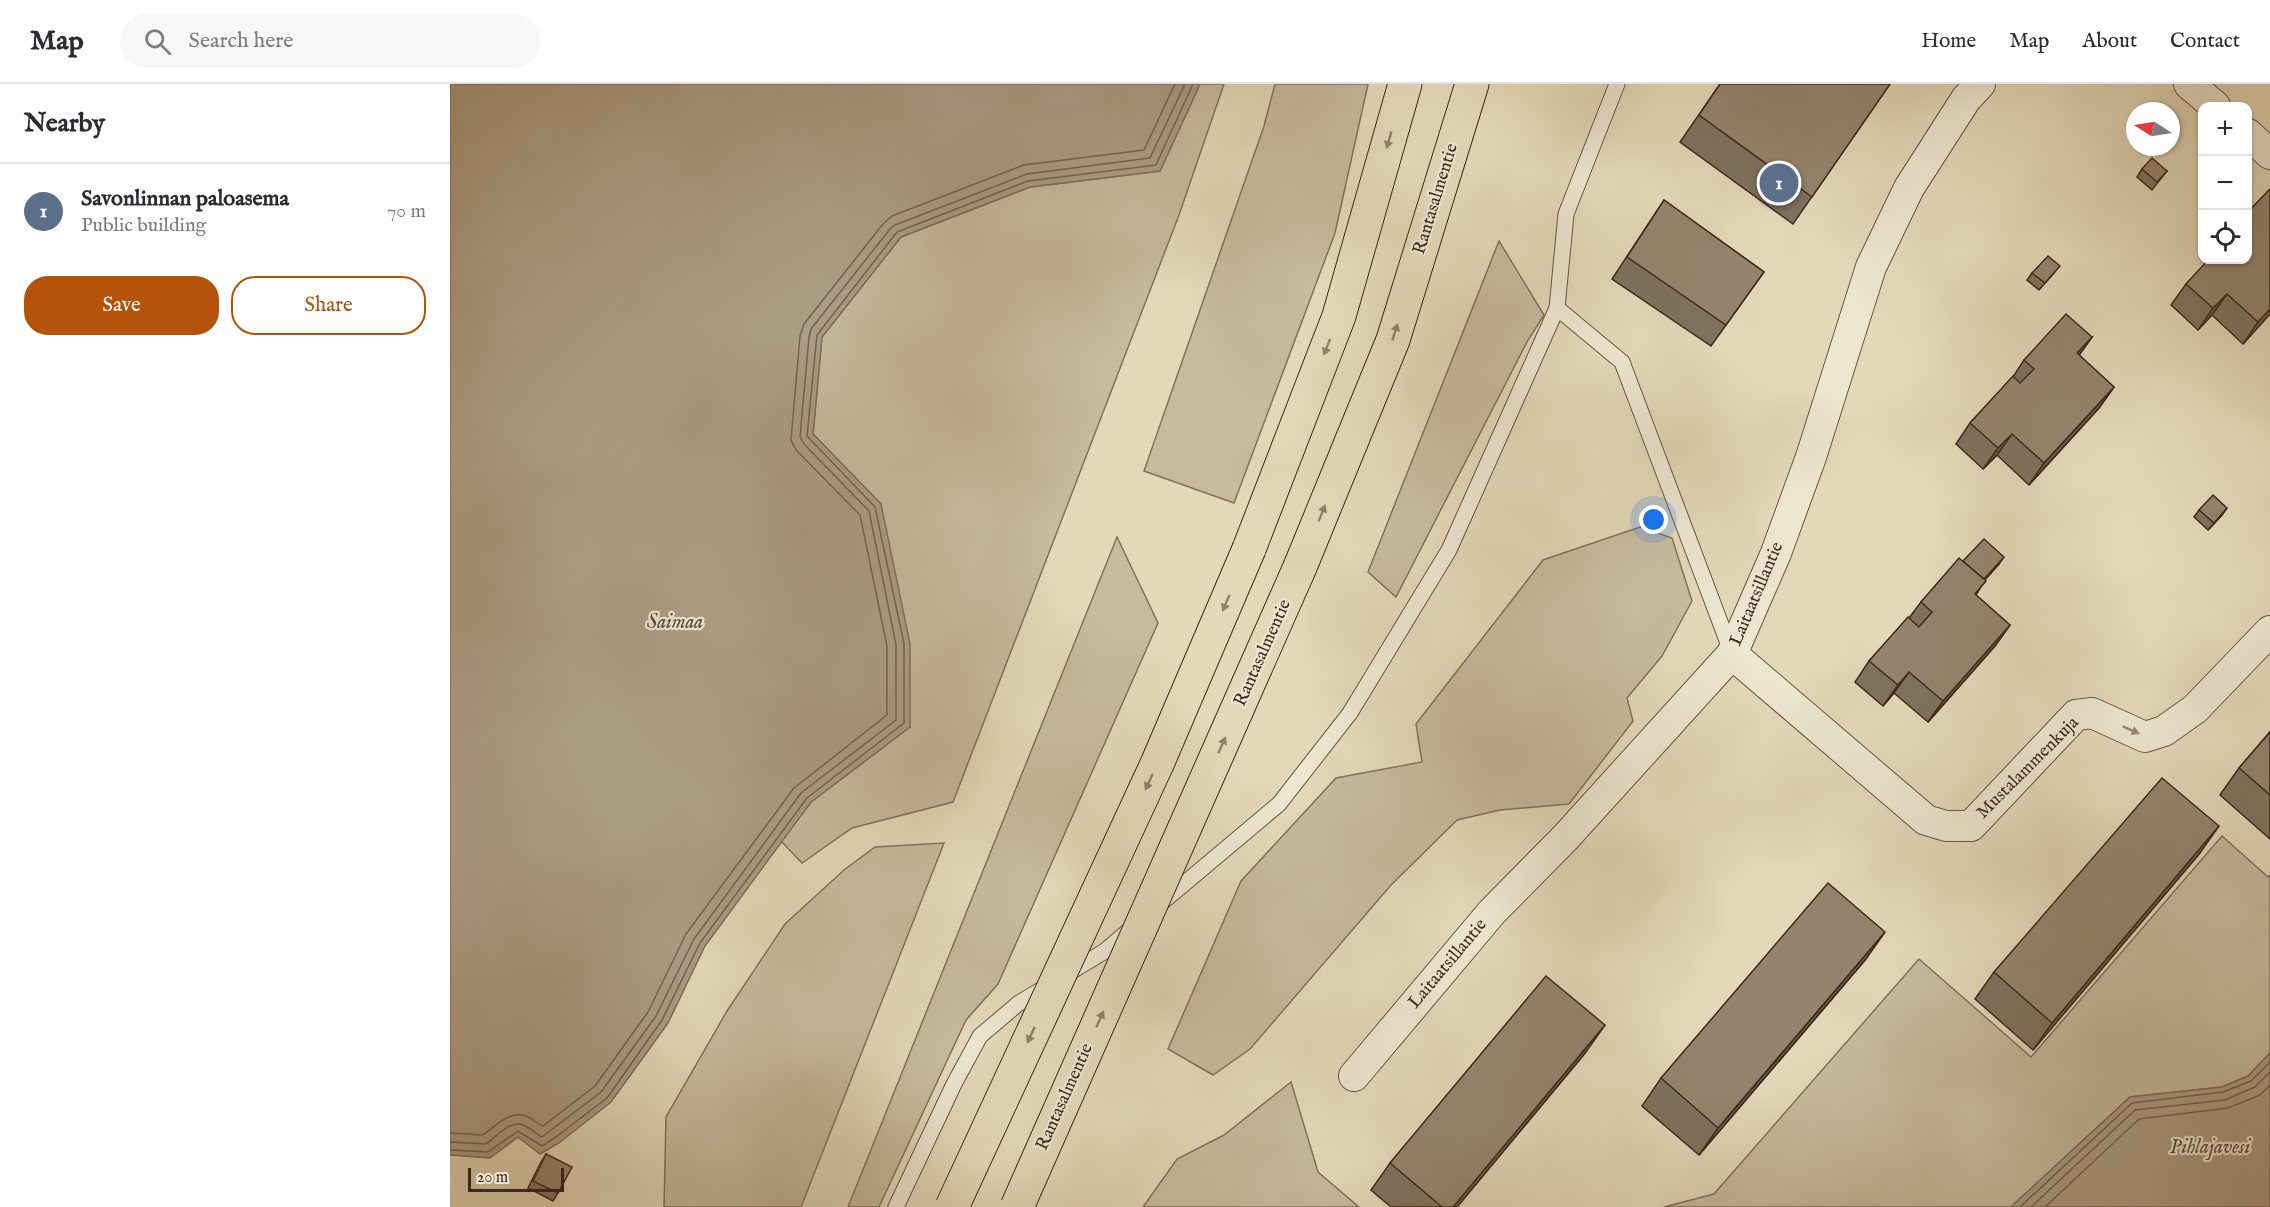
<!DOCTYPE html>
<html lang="en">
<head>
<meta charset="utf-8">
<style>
  body { margin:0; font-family:"IM FELL English",serif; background:#f7f7f7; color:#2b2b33 }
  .controls { position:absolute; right:18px; top:18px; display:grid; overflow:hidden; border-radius:12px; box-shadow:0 2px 4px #0004 }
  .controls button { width:54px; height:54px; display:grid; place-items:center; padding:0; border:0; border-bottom:2px solid #e1e1e2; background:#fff; color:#2b2b33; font:30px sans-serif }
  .compass { position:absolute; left:1676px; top:18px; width:54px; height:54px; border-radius:50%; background:#fff; box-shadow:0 2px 4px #0004; rotate:282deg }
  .scale { position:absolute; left:18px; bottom:15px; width:96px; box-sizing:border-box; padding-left:6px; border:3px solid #3f281e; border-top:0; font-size:16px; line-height:21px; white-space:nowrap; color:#3f281e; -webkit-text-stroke:4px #ede6d1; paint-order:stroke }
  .you { position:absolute; left:1204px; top:436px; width:21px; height:21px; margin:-15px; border:4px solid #fff; border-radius:50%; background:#1a73e8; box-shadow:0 0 0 9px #1a73e833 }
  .badge { display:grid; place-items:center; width:39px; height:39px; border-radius:50%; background:#b45309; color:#fff; font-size:20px; font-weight:700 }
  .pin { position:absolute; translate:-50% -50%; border:3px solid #fff; box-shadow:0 2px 6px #0006 }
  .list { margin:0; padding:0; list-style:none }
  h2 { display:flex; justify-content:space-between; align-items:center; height:78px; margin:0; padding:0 24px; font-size:26px }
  h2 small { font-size:20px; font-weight:400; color:#7c7c81 }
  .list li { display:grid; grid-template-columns:39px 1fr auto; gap:18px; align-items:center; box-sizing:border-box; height:96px; padding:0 24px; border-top:2px solid #e1e1e2 }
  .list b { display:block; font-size:22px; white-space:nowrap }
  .list p { margin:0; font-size:20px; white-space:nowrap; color:#7c7c81 }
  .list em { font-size:20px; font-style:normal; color:#7c7c81 }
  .actions { display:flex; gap:12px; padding:18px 24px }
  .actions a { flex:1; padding:14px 0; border:2px solid #b45309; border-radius:24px; text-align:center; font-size:21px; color:#b45309 }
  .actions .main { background:#b45309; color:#fff }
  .icon { flex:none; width:33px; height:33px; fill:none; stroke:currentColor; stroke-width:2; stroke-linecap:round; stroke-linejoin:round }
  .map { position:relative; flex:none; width:1820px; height:1123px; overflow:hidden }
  header { display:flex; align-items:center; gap:36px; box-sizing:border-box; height:84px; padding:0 30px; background:#fff; border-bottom:2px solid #e1e1e2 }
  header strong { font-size:28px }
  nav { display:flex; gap:33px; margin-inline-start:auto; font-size:21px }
  .search { width:420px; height:54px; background:#f7f7f7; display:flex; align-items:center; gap:15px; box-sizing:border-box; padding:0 21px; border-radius:33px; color:#7c7c81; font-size:22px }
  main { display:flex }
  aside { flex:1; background:#fff }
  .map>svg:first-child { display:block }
  .green { fill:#c7ba9e; stroke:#83715e; stroke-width:1.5 }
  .water { fill:#ab9c84; stroke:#806e5b; stroke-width:1.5 }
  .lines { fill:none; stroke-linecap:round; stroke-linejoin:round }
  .shore { stroke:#756251; stroke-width:1.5 }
  .lane-casing { stroke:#685444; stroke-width:17 }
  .street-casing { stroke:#685444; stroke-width:32 }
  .highway-casing { stroke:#3f281e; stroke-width:35 }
  .lane { stroke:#ede6d1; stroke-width:15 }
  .street { stroke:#ede6d1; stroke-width:30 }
  .highway { stroke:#e3d8b8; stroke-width:33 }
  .highway-bridge-casing { stroke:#3f281e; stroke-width:35; stroke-linecap:butt }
  .highway-bridge { stroke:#e3d8b8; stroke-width:33 }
  .wall { fill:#7f725f; stroke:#3f281e; stroke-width:1.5 }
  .shaded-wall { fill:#685c4d; stroke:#3f281e; stroke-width:1.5 }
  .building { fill:#94846e; stroke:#3f281e; stroke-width:1.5 }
  .oneway { fill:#91806b }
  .oneway2 { fill:#968778 }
  .labels { text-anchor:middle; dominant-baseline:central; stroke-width:4.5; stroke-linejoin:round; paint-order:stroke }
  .street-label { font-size:18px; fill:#3f281e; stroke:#ede6d1 }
  .water-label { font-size:20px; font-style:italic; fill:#5f4b3d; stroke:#ede6d1 }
</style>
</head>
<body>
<header>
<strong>Map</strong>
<div class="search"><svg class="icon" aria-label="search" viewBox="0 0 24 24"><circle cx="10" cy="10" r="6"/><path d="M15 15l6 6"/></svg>Search here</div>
<nav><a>Home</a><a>Map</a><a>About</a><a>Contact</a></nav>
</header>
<main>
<aside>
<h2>Nearby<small></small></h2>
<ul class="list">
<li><span class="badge" style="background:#5c6f8a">1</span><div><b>Savonlinnan paloasema</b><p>Public building</p></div><em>70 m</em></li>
</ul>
<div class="actions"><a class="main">Save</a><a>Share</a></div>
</aside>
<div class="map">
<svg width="1820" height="1123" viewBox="0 0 1820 1123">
  <rect width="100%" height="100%" fill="#e3d8b8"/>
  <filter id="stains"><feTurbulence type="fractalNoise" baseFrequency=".00333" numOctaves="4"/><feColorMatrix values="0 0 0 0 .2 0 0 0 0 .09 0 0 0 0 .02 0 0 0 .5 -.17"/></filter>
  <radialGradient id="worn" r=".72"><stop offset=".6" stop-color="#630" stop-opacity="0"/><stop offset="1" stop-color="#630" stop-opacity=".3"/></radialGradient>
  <g class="green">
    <path d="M750,0H774L729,131L503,718L402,744L352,779L331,757L361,718L460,643L431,420L363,350L372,253L451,153L580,103L710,87Z"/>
    <path d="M825,0H918L885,149L784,419L694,387L814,42Z"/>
    <path d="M1049,157L1094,231L1078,256L946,513L918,488Z"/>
    <path d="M1190,443L1222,454L1242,517L1212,572L1177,614L1183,637L1119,720L1050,726L1007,736L941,801L800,965L763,991L718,965L791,797L886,694L972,678L966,640L1093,476Z"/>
    <path d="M667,453L708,539L548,900L516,936L429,1123H398Z"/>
    <path d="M1772,752L1818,793L1820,791V969L1798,992L1772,1003L1680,1013L1561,1123H1214L1264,1110L1469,875L1581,973Z"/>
    <path d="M494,759L351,1123H214L216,1033L277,927L335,840L394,786L425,763Z"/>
    <path d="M841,998L868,1088L909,1123H693L727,1075L774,1051Z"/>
  </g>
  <g class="water">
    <path d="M0,0H750L710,87L580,103L451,153L372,253L363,350L431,420L460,560V643L361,718L255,862L218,939L161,1018L109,1059L90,1070L68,1053L40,1074L0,1071Z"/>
    <path d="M1820,969V1123H1561L1680,1013L1772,1003L1798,992Z"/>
  </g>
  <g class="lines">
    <g class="shore">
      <path d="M0,1049L33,1051C46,1042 59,1026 76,1032C82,1034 87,1040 93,1042L145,1002L198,928L236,850L344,704L437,631V562L410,431L346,366L341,356L350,252L354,240L433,140L442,132L574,81L694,66L725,0"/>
      <path d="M0,1058L36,1060C46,1053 61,1034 75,1042C82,1045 86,1050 92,1053L151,1008L206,932L244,855L351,709L446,636V561L419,427L354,360L350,353L359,253L361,245L440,145L445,141L577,90L700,74L735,0"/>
      <path d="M0,1066L38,1068L68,1047L92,1062L106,1053L157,1014L212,936L250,859L357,714L454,639V560L425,423L357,352L367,251L447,148L578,97L706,81L743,0"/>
      <path d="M1570,1123L1682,1019L1773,1008L1801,997L1820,978"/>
      <path d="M1581,1123L1685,1026L1775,1016L1805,1003L1820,988"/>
      <path d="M1595,1123L1689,1035L1778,1024L1810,1011L1820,1001"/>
    </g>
    <defs>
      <g id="lane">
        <path d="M1107,224L1116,130L1167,0"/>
        <path d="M710,820L829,720L900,629L999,466L1107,224L1172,278L1281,567"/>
        <path d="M446,1123L504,1000L530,952L569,919L655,867L683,843"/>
      </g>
      <g id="street">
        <path d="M1739,0L1765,22"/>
        <path d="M1798,50L1820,70"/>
        <path d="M1282,570L1476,736L1496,742H1521L1626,631L1642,629L1695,653L1714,647L1745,625L1820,547"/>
        <path d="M904,992L1042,828L1115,754L1282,570L1326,469L1361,373L1421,183L1459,104L1516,15L1530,0"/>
      </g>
      <g id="highway">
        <path d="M799,465L889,232L955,0"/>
        <path d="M850,483L943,256L1022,0"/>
      </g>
    </defs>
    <use href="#lane" class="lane-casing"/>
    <use href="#street" class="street-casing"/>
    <use href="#highway" class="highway-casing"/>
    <use href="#lane" class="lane"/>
    <use href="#street" class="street"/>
    <use href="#highway" class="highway"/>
    <defs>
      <g id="highway-bridge">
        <path d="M502,1123L707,680L799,465"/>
        <path d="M567,1123L850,483"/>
      </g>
    </defs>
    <use href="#highway-bridge" class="highway-bridge-casing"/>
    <use href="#highway-bridge" class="highway-bridge"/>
  </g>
  <g class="wall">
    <path d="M1270,0H1440L1343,140L1230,58Z"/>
    <path d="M1692,85L1717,87L1702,106L1687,93Z"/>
    <path d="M1820,105V230L1793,260L1762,231L1748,246L1721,221L1736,200L1797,176V129Z"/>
    <path d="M1214,116L1314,188L1261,262L1162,195Z"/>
    <path d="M1582,189H1604L1589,206L1577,196Z"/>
    <path d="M1642,253L1629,271L1664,303L1649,324L1579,401L1547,371L1533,385L1506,360L1520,339L1563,293L1574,276Z"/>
    <path d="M1749,426L1772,431L1758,446L1744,433Z"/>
    <path d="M1513,477L1549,480L1535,496L1526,511L1560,541L1545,562L1478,638L1444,609L1433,622L1405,598L1419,577L1459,534L1471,518Z"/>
    <path d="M1820,648V755L1770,711L1789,684Z"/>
    <path d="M1750,769L1583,966L1525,915L1544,888Z"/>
    <path d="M1416,875L1249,1071L1192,1022L1211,994Z"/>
    <path d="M1136,968L1007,1123H941L921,1106L940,1079Z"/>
    <path d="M96,1070L108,1109L103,1117L78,1104L91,1078Z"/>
  </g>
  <g class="shaded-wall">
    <path d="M1777,210L1762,231L1748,246L1763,224Z"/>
    <path d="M1820,225V230L1793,260L1808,238Z"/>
    <path d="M1642,253L1627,274V269Z"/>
    <path d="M1664,303L1649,324L1579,401L1594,379Z"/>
    <path d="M1562,350L1547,371L1533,385L1548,364Z"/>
    <path d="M1777,424L1772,431L1758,446L1764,439Z"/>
    <path d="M1554,473L1549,480L1526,505L1532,498Z"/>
    <path d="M1560,541L1545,562L1478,638L1493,617Z"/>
    <path d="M1459,588L1444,609L1433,622L1448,601Z"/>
    <path d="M1769,742L1750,769L1583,966L1602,939Z"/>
    <path d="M1435,848L1416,875L1249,1071L1268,1044Z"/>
    <path d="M1155,941L1136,968L1007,1123H1003Z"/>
  </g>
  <g class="building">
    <path d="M1270,0H1440L1362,113L1249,31Z"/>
    <path d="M1702,74L1717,87L1707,98L1692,85Z"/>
    <path d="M1820,105V225L1808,238L1777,210L1763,224L1736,200L1758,176H1797V150L1800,147L1797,145V129Z"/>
    <path d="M1214,116L1314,188L1276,241L1177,173Z"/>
    <path d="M1598,172L1610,182L1595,199L1582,189Z"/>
    <path d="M1616,230L1642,253L1627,269L1664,303L1594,379L1562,350L1548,364L1520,339L1563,292L1570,299L1584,285L1574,276Z"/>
    <path d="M1763,411L1777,424L1764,439L1749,426Z"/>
    <path d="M1534,455L1554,473L1534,495L1513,477Z"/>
    <path d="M1509,474L1536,497L1525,510L1560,541L1493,617L1459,588L1448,601L1419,577L1458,533L1469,543L1482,528L1471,518Z"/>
    <path d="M1820,648V711L1789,684Z"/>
    <path d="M1712,694L1769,742L1602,939L1544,888Z"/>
    <path d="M1378,799L1435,848L1268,1044L1211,994Z"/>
    <path d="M1096,892L1155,941L1003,1123H992L940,1079Z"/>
    <path d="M96,1070L122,1083L108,1109L83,1097Z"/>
  </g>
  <defs><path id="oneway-solid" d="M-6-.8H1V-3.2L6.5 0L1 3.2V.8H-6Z" transform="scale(1.5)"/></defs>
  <g class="oneway">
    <use href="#oneway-solid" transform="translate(939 56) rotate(106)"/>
    <use href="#oneway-solid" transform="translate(945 248) rotate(-72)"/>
    <use href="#oneway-solid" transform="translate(877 263) rotate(111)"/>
    <use href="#oneway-solid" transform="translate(872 429) rotate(-68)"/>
    <use href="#oneway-solid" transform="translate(776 519) rotate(113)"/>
    <use href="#oneway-solid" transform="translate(772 661) rotate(-66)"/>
    <use href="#oneway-solid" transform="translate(699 698) rotate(115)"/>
    <use href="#oneway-solid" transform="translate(650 935) rotate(-66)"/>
    <use href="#oneway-solid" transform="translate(581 951) rotate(115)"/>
  </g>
  <use class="oneway2" href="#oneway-solid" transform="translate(1681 646) rotate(24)"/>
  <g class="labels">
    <g class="street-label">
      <text transform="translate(986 115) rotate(-73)">Rantasalmentie</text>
      <text transform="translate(1307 510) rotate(-67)">Laitaatsillantie</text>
      <text transform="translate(813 569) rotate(-66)">Rantasalmentie</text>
      <text transform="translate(1578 684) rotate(-45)">Mustalammenkuja</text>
      <text transform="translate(998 880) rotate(-50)">Laitaatsillantie</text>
      <text transform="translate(615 1013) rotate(-66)">Rantasalmentie</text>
    </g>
    <g class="water-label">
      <text x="225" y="538">Saimaa</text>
      <text x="1760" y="1063">Pihlajavesi</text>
    </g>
  </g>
  <rect width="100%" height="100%" filter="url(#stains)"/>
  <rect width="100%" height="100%" fill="url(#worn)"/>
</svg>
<div class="controls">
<button>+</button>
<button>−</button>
<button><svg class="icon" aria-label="locate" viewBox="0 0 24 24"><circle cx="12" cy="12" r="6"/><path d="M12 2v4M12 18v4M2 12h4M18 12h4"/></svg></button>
</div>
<svg class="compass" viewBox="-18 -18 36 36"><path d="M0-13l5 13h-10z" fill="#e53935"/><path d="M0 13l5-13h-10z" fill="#7c7c81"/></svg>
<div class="scale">20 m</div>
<div class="you"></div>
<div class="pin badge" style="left:1329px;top:99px;background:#5c6f8a">1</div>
</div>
</main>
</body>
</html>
